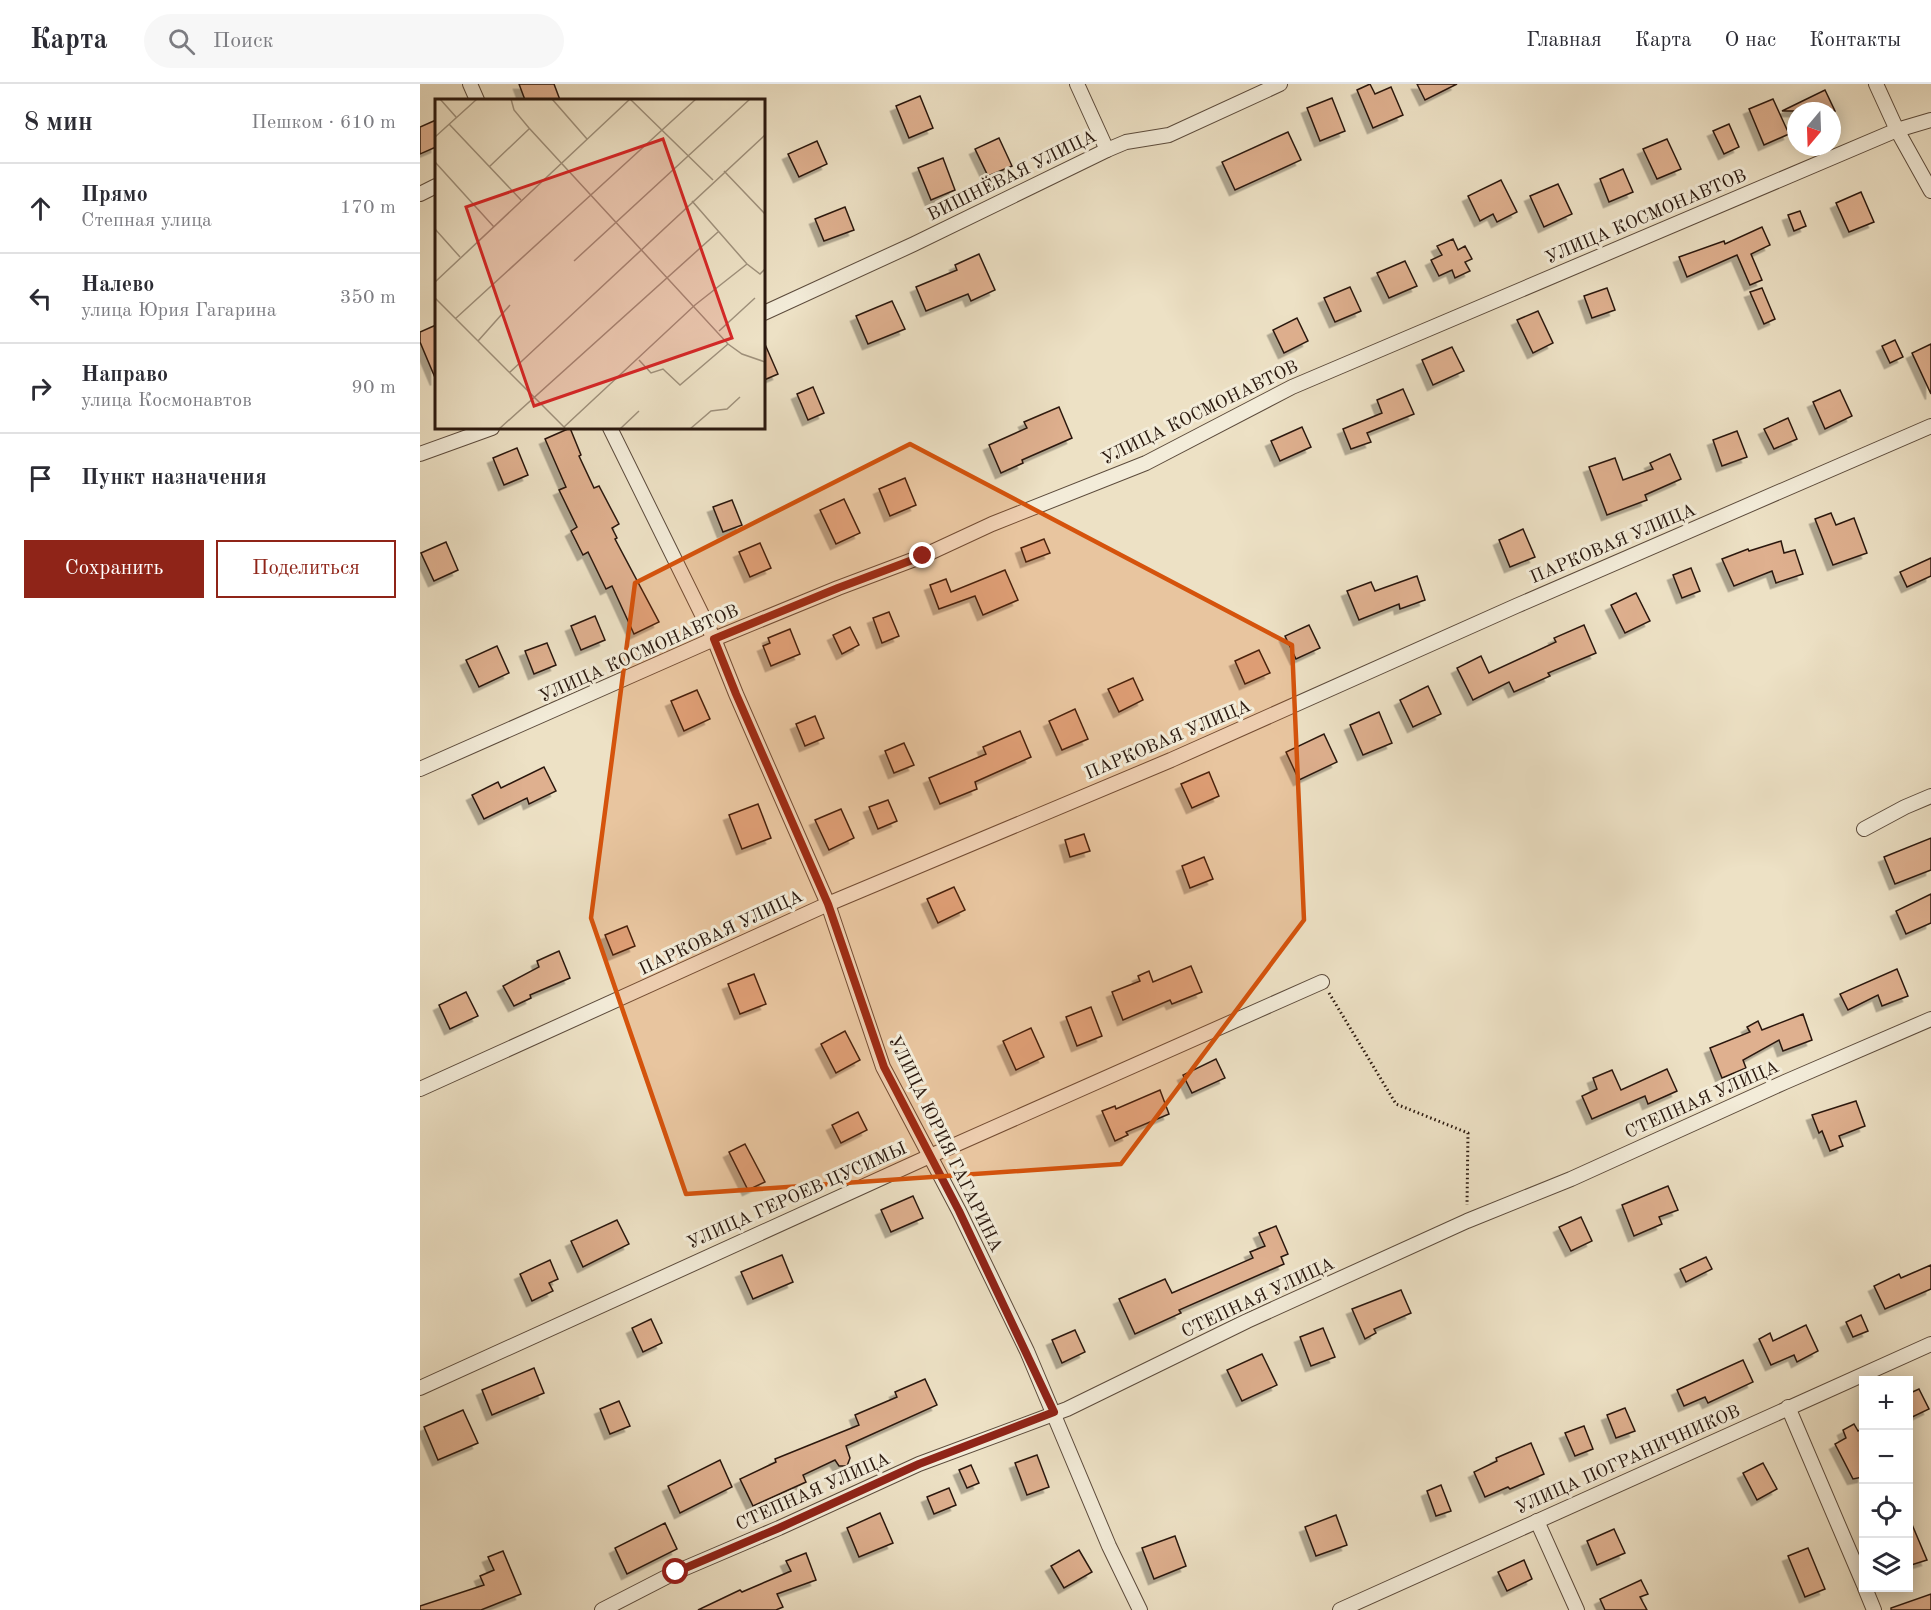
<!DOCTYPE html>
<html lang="ru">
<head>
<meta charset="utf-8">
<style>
  body { margin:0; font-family:"Old Standard TT",serif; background:#f7f7f7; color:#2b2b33 }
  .controls { position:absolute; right:18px; bottom:18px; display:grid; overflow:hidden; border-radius:0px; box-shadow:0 3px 15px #0003 }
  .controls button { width:54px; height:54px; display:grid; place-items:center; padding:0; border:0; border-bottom:2px solid #e1e1e2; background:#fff; color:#2b2b33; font:30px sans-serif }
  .compass { position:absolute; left:1367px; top:18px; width:54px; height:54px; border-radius:50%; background:#fff; box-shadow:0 3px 15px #0003; rotate:199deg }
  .stop { position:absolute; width:18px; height:18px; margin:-14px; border:4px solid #8f2418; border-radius:50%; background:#fff }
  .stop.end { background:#8f2418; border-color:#fff; box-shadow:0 2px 6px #0008 }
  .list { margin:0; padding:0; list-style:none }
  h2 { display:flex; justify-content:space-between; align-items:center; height:78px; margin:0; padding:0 24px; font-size:26px }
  h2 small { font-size:20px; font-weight:400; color:#7c7c81 }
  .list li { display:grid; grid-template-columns:39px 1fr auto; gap:18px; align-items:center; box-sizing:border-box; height:90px; padding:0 24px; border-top:2px solid #e1e1e2 }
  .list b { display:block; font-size:22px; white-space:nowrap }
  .list p { margin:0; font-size:20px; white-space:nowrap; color:#7c7c81 }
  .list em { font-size:20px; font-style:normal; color:#7c7c81 }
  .actions { display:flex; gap:12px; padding:18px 24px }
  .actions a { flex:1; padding:14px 0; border:2px solid #8f2418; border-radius:0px; text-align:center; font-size:21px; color:#8f2418 }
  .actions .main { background:#8f2418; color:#fff }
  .icon { flex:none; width:33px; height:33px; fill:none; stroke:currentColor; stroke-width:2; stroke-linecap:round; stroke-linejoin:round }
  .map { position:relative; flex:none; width:1511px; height:1526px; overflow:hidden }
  header { display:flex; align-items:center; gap:36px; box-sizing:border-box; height:84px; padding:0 30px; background:#fff; border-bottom:2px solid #e1e1e2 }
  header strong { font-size:28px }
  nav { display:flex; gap:33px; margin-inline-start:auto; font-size:21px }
  .search { width:420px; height:54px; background:#f7f7f7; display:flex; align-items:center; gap:15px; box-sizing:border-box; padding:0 21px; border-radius:33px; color:#7c7c81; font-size:22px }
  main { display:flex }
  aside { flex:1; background:#fff }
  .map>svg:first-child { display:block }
  .building { fill:#dfb08f; stroke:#2b190f; stroke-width:1.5; filter:url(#shadow) }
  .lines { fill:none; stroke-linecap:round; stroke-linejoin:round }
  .minor-casing { stroke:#5c4b3c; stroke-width:16 }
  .path { stroke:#2b190f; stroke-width:3; stroke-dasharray:1.5 3; stroke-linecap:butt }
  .minor { stroke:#f3ecd9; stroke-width:14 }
  .route { stroke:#8f2418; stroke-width:8 }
  .marked { fill:#d5530c; fill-opacity:0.2; stroke:#d5530c; stroke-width:4.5; stroke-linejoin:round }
  .labels { text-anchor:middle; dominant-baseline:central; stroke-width:6; stroke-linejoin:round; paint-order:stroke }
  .street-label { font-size:18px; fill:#2b190f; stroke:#f3ecd9 }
  .inset-road { fill:none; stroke:#9f917c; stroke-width:1.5 }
  .view { fill:#d62828; fill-opacity:0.15; stroke:#d62828; stroke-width:3 }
  .inset-edge { fill:none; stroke:#2b190f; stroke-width:3 }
</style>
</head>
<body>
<header>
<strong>Карта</strong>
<div class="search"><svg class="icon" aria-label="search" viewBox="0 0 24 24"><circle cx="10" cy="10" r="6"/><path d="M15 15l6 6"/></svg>Поиск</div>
<nav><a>Главная</a><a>Карта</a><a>О нас</a><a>Контакты</a></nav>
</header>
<main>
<aside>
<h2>8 мин<small>Пешком · 610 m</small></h2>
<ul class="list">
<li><svg class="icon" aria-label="ahead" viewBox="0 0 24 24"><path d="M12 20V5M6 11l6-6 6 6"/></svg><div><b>Прямо</b><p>Степная улица</p></div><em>170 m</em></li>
<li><svg class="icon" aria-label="left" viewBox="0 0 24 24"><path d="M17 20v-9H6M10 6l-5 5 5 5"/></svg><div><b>Налево</b><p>улица Юрия Гагарина</p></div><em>350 m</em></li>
<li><svg class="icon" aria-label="right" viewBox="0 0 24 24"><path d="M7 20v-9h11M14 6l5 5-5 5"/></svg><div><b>Направо</b><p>улица Космонавтов</p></div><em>90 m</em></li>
<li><svg class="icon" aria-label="arrive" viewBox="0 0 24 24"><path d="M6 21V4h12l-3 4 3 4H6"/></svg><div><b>Пункт назначения</b></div></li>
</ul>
<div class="actions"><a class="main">Сохранить</a><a>Поделиться</a></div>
</aside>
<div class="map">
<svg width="1511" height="1526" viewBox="0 0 1511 1526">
  <defs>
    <filter id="shadow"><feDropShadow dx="-5.5" dy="5.5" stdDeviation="0" flood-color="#0004"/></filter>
  </defs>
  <rect width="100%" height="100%" fill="#ede1c5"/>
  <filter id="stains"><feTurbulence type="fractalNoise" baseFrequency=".00333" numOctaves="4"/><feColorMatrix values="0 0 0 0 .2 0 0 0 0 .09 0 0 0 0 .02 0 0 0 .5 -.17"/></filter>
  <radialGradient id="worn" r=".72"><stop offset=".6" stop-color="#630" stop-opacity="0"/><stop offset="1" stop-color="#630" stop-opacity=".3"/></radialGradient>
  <g class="building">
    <path d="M99,0H134L140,16H105Z"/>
    <path d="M950,0L955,10L971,3L983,31L953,44L937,6Z"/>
    <path d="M997,0H1037L1005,16Z"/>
    <path d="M1405,6L1415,27H1362Z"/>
    <path d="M500,12L513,44L489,54L476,22Z"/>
    <path d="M912,14L925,47L900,57L887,24Z"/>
    <path d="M1353,15L1369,50L1344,61L1329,25Z"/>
    <path d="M16,36V63L0,70V43Z"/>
    <path d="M1309,40L1319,63L1304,70L1293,47Z"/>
    <path d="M868,48L881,76L815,106L802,78Z"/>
    <path d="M579,54L592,82L568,92L555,65Z"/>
    <path d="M1247,55L1261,85L1237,95L1223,65Z"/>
    <path d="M397,57L407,80L379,93L368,70Z"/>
    <path d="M523,74L535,106L511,116L498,84Z"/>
    <path d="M1203,85L1213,108L1189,118L1180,95Z"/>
    <path d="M1081,96L1097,128L1077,138L1073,130L1060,137L1048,112Z"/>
    <path d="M1138,100L1152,130L1124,143L1110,112Z"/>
    <path d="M1441,108L1454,138L1429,148L1416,119Z"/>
    <path d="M425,123L434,146L404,157L395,135Z"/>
    <path d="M1380,127L1386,142L1374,147L1368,131Z"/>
    <path d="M1342,143L1350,161L1331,170L1342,196L1330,201L1317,171L1267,193L1259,173L1304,157L1305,160Z"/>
    <path d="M1033,155L1038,166L1045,162L1052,175L1045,178L1050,187L1035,194L1032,186L1019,192L1011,176L1022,171L1017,162Z"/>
    <path d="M559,170L575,206L551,217L548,210L506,227L496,203L537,186L535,181Z"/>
    <path d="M985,177L997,202L969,214L957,189Z"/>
    <path d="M930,203L941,227L915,238L904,214Z"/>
    <path d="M1187,204L1195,226L1172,234L1164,212Z"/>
    <path d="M1342,204L1355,235L1344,240L1330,208Z"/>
    <path d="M472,217L485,245L448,260L436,232Z"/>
    <path d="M1118,227L1133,259L1113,269L1097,236Z"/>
    <path d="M877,234L888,257L864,269L853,246Z"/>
    <path d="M16,241V296L0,258V248Z"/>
    <path d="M1475,256L1483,273L1470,279L1462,262Z"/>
    <path d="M344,258L358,290L344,296Z"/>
    <path d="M1511,260V310L1492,269Z"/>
    <path d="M1032,263L1044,287L1013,301L1002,276Z"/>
    <path d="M393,303L404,329L388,336L377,310Z"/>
    <path d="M983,305L994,330L947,349L951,358L931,365L923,345L962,329L957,316Z"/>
    <path d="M1420,306L1432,332L1405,345L1393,318Z"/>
    <path d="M639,323L652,354L602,376L603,379L581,389L569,361L607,344L604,338Z"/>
    <path d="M1368,334L1377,355L1354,365L1344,345Z"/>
    <path d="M882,343L891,363L860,377L851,357Z"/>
    <path d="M150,344L161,371L159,372L174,404L179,402L199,440L192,444L197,454L195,455L239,538L214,550L192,502L186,505L168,468L163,471L151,447L157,443L139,406L146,403L125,355Z"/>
    <path d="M1317,347L1327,373L1302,382L1293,356Z"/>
    <path d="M97,364L108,391L84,401L73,374Z"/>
    <path d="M1250,370L1261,395L1225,411L1227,416L1187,431L1169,383L1195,374L1203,396L1233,385L1230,379Z"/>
    <path d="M485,394L496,421L470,432L459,405Z"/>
    <path d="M424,415L440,449L416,460L400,426Z"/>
    <path d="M312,416L322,441L303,448L293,423Z"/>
    <path d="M1411,429L1416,441L1434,434L1447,469L1413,481L1395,435Z"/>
    <path d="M1103,445L1115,473L1090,483L1079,456Z"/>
    <path d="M624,455L630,469L606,478L601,464Z"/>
    <path d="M1361,457L1364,469L1375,466L1383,490L1356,499L1352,487L1314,502L1302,475L1328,465L1329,467Z"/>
    <path d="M26,458L38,486L14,497L1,469Z"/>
    <path d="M340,459L351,484L330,493L319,468Z"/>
    <path d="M1511,474V492L1487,503L1480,488Z"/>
    <path d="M1271,484L1280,507L1262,514L1253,491Z"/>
    <path d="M585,486L598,516L563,531L555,512L519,525L510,501L526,495L531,508Z"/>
    <path d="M997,492L1005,516L980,525L979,520L939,536L927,507L951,498L955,507Z"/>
    <path d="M1216,509L1230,537L1205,549L1191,521Z"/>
    <path d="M469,528L479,552L462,559L453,534Z"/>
    <path d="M175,532L185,556L161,566L151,542Z"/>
    <path d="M889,541L900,564L876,575L865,552Z"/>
    <path d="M1164,541L1176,569L1128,589L1130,592L1094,608L1089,598L1053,616L1037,584L1061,572L1069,589L1136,558L1134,554Z"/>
    <path d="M430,543L439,561L422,570L413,551Z"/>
    <path d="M370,545L380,570L351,582L343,562L350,559L348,554Z"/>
    <path d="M127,559L136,581L114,590L105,567Z"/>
    <path d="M77,562L89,589L59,603L46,576Z"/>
    <path d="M839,566L850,589L825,600L815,577Z"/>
    <path d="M713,594L723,616L699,628L688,605Z"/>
    <path d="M1008,602L1021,630L993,643L980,616Z"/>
    <path d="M277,606L290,635L264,647L251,617Z"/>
    <path d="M655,625L668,655L642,666L629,637Z"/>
    <path d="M959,628L972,659L943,671L930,641Z"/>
    <path d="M395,632L404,654L385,662L376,640Z"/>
    <path d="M600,647L611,673L555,698L557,705L520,720L509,694L566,670L563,663Z"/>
    <path d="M904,650L917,678L879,696L866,668Z"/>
    <path d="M484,659L494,681L474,689L465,667Z"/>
    <path d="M124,683L136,707L109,720L107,714L64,735L52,711L78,698L81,704Z"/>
    <path d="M789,688L799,712L772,724L761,700Z"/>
    <path d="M468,716L477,737L458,745L449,723Z"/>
    <path d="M338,720L351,754L322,765L309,731Z"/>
    <path d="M421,725L434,754L409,766L395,736Z"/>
    <path d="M664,750L670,767L650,773L645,756Z"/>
    <path d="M1511,754V786L1475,800L1464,773Z"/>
    <path d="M784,773L793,795L770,804L762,782Z"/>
    <path d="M534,803L545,826L518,839L507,815Z"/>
    <path d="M1511,810V839L1486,850L1476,827Z"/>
    <path d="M207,842L215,862L193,871L185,851Z"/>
    <path d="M139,867L150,894L110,911L111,914L94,922L83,902L119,883L117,877Z"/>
    <path d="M771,882L782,908L752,920L750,916L703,936L692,908L720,897L718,892L729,887L733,898Z"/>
    <path d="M1477,885L1488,912L1462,922L1458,911L1428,926L1420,910Z"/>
    <path d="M334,890L346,920L320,930L308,900Z"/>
    <path d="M46,908L58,932L30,945L19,921Z"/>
    <path d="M671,923L682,952L657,962L646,933Z"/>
    <path d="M1383,930L1392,956L1363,967L1359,956L1323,976L1326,984L1302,994L1290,964L1330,948L1327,943L1338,937L1342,946Z"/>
    <path d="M611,944L624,973L596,986L583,957Z"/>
    <path d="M425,947L440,976L416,989L401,960Z"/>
    <path d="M796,975L805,994L772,1009L763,991Z"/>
    <path d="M1247,985L1257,1007L1228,1020L1225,1012L1172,1035L1162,1012L1177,1005L1173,994L1192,986L1201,1006Z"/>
    <path d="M740,1006L749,1030L706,1048L708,1051L695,1057L682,1027L695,1022L696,1025Z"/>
    <path d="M1436,1017L1445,1042L1419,1052L1423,1062L1410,1067L1402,1047L1399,1049L1392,1031Z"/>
    <path d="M438,1028L447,1046L421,1059L412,1041Z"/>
    <path d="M325,1060L345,1098L328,1106L309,1068Z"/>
    <path d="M1248,1102L1258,1126L1239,1133L1242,1140L1214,1152L1202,1121Z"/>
    <path d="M493,1112L503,1134L471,1148L461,1126Z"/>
    <path d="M1161,1133L1172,1157L1151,1167L1139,1143Z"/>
    <path d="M197,1136L209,1160L163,1183L151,1157Z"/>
    <path d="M856,1142L868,1170L861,1173L864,1180L759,1226L761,1229L715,1250L699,1215L745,1195L752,1209L833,1174L830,1168L845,1162L839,1149Z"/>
    <path d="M362,1171L373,1198L333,1215L321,1188Z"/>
    <path d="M1286,1173L1292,1185L1266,1198L1260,1185Z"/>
    <path d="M130,1176L138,1195L129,1199L133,1207L112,1217L100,1190Z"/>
    <path d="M1511,1181V1205L1465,1225L1454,1202L1479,1190L1481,1194Z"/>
    <path d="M981,1206L991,1229L954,1245L956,1249L945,1255L932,1225Z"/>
    <path d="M1441,1231L1448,1247L1433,1253L1426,1238Z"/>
    <path d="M231,1235L242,1259L223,1268L212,1244Z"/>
    <path d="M1386,1241L1398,1267L1377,1278L1374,1271L1351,1281L1339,1255L1350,1249L1353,1257Z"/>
    <path d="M903,1244L915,1273L891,1282L880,1253Z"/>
    <path d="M655,1246L665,1268L642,1279L632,1256Z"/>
    <path d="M842,1270L857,1301L822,1317L807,1286Z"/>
    <path d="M1323,1276L1333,1298L1288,1319L1285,1313L1264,1322L1257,1306Z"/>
    <path d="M114,1284L124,1309L72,1331L62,1306Z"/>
    <path d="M505,1295L517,1321L426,1362L430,1374L427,1382H419L415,1376L383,1391L386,1398L333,1422L320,1395L356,1378L355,1375L439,1341L435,1331L477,1313L475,1308Z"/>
    <path d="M1499,1305L1509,1325L1488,1335V1310Z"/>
    <path d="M199,1317L210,1342L190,1350L180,1325Z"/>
    <path d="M1205,1324L1215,1347L1196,1354L1187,1331Z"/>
    <path d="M43,1326L58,1359L18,1376L4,1343Z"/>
    <path d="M1434,1340L1438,1347L1443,1344V1393L1433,1395L1415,1360L1426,1354L1423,1346Z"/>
    <path d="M1164,1342L1173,1365L1155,1372L1145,1349Z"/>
    <path d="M1111,1359L1124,1390L1090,1405L1088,1403L1065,1413L1054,1388L1077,1377L1076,1374Z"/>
    <path d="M617,1371L629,1403L607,1411L595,1379Z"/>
    <path d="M300,1376L312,1403L260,1429L248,1402Z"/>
    <path d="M1343,1379L1357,1405L1337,1416L1323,1389Z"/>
    <path d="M551,1381L559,1399L547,1404L539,1386Z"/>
    <path d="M1021,1401L1031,1427L1016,1432L1007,1407Z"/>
    <path d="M529,1404L536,1421L514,1430L507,1413Z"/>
    <path d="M460,1429L473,1459L439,1473L427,1444Z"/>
    <path d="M916,1431L927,1461L896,1472L885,1443Z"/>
    <path d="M1488,1431L1507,1476L1488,1482Z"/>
    <path d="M245,1439L257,1465L207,1490L195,1464Z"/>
    <path d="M1194,1445L1205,1469L1177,1481L1167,1457Z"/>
    <path d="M755,1452L766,1482L734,1495L722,1464Z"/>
    <path d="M1388,1464L1405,1505L1385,1513L1368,1472Z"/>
    <path d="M659,1466L672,1488L644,1504L631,1482Z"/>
    <path d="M83,1467L101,1510L61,1526H0V1522L64,1501L60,1492L74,1486L68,1473Z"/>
    <path d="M386,1469L396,1496L357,1510L363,1523L356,1526H278L320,1506L322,1508L371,1487L366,1477Z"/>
    <path d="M1104,1476L1112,1495L1087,1507L1078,1488Z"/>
    <path d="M1221,1496L1228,1510L1220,1513L1227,1526H1185L1180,1515Z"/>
    <path d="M1511,1510V1526H1471V1524Z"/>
  </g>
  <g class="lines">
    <defs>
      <g id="minor">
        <path d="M50,0L57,16"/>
        <path d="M657,0L687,66"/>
        <path d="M1456,0L1477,46L1511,107"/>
        <path d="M0,110L16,102"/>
        <path d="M344,229L494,160L687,66L706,58L749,51L860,0"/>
        <path d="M190,344L294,555L316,610L408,820L463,983L539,1127L607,1267L689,1462L720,1526"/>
        <path d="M0,370L72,344"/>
        <path d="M0,685L294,555L418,504L503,472L572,440L726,379L872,303L1477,46L1511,36"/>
        <path d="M1444,745L1485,723L1511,712"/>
        <path d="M0,1005L408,820L751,676L1096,522L1511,342"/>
        <path d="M0,1304L510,1072L902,898"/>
        <path d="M1368,1323L1444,1501"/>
        <path d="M1117,1437L1157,1526"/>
        <path d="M1445,1504L1454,1526"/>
        <path d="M182,1526L256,1488L359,1444L499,1380L647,1325L827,1237L1047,1137L1151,1095L1365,998L1511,935"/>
        <path d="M920,1526L1511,1260"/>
      </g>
    </defs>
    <use href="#minor" class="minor-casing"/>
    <path class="path" d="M909,909L976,1020L1048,1049L1047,1121"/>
    <use href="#minor" class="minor"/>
  </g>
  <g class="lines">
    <path class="route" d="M256,1488L359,1444L499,1380L634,1328L539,1127L464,983L408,820L316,610L294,555L418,504L503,472"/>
  </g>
  <path class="marked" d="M490,360L872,561L884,836L701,1080L266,1110L171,834L215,499Z"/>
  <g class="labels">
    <g class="street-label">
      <text transform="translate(592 92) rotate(-26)">ВИШНЁВАЯ УЛИЦА</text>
      <text transform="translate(1226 133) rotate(-23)">УЛИЦА КОСМОНАВТОВ</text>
      <text transform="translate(780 329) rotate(-26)">УЛИЦА КОСМОНАВТОВ</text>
      <text transform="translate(1193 460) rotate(-23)">ПАРКОВАЯ УЛИЦА</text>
      <text transform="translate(219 570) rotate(-24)">УЛИЦА КОСМОНАВТОВ</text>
      <text transform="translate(748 656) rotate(-23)">ПАРКОВАЯ УЛИЦА</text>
      <text transform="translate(301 849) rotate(-25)">ПАРКОВАЯ УЛИЦА</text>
      <text transform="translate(1282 1016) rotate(-24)">СТЕПНАЯ УЛИЦА</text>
      <text transform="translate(525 1060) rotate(64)">УЛИЦА ЮРИЯ ГАГАРИНА</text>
      <text transform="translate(377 1112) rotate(-24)">УЛИЦА ГЕРОЕВ ЦУСИМЫ</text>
      <text transform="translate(838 1214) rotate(-25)">СТЕПНАЯ УЛИЦА</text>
      <text transform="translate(1208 1376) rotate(-24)">УЛИЦА ПОГРАНИЧНИКОВ</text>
      <text transform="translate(393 1408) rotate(-24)">СТЕПНАЯ УЛИЦА</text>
    </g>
  </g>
  <g transform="translate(15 15)">
    <rect width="330" height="330" fill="#ede1c5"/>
    <path class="inset-road" d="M5,0L21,18M76,0L79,11L94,29L293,245L307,255L330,263M117,0L152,40M14,25L86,101M0,38L42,0M0,63L59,128M54,68L94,30M289,72L330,115M257,102L312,165L325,175L330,170M0,130L25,158M139,162L315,0M0,183L195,0L278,81M0,199L130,329M20,220L261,0M284,232L320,199M43,242L75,206M204,261L216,274L228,270L245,286L293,245M74,274L330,36M129,328L260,206L312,165M64,330L283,133M185,330L204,312M255,330L276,312L292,310L305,298"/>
    <path class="view" d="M228,40L297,239L99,307L31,108Z"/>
    <rect width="330" height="330" class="inset-edge"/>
  </g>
  <rect width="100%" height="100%" filter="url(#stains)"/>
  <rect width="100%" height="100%" fill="url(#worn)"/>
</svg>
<div class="controls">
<button>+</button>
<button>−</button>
<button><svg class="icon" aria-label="locate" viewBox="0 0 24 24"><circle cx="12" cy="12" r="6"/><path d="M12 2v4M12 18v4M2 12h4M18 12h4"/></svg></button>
<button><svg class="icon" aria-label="layers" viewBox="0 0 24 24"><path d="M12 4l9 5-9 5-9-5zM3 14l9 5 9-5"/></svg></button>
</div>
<svg class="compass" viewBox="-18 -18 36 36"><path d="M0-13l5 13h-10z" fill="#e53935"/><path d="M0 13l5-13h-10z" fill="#7c7c81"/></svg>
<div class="stop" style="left:256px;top:1488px"></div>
<div class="stop end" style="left:503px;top:472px"></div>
</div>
</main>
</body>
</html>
